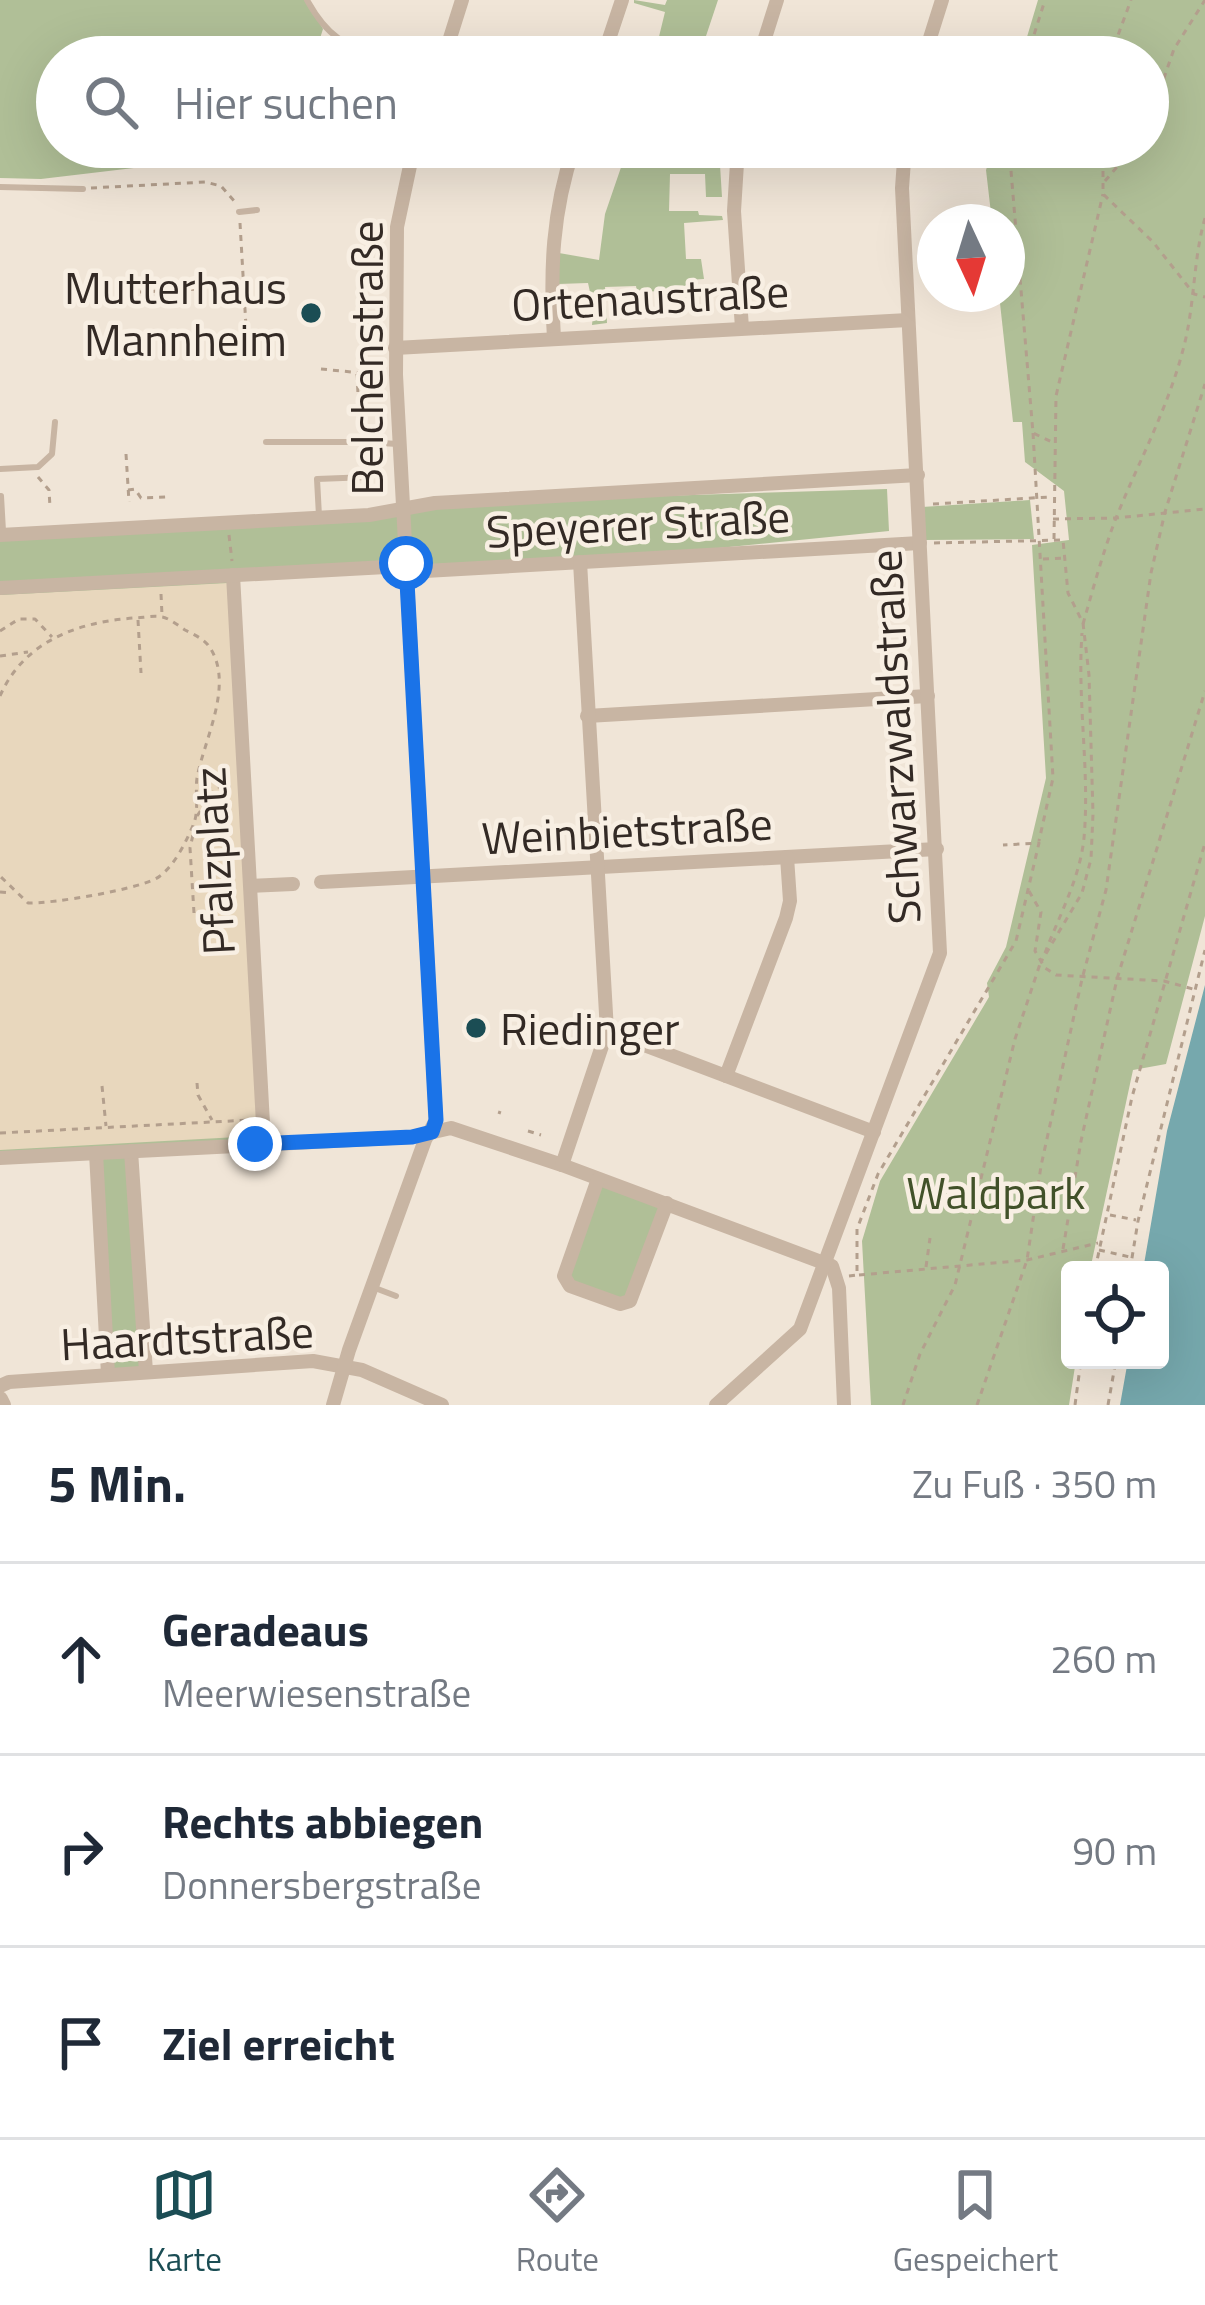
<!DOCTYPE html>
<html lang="de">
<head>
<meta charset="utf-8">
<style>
  body { margin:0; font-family:"Titillium Web",sans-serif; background:#f6f6f7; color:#1f2937 }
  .controls { position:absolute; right:36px; bottom:36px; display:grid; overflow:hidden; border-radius:12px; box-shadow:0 12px 48px #0002 }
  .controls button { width:108px; height:108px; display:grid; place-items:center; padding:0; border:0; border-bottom:3px solid #e0e1e3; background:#fff; color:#1f2937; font:60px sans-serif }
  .compass { position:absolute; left:917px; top:204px; width:108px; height:108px; border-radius:50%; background:#fff; box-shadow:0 12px 48px #0002; rotate:176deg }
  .stop { position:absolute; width:36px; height:36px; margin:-27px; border:9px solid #1a73e8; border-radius:50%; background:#fff }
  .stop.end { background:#1a73e8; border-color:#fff; box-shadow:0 3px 12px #0008 }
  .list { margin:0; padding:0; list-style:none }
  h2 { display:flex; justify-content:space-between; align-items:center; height:156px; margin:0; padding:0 48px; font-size:51px }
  h2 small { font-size:39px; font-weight:400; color:#747a83 }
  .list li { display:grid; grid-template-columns:78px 1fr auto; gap:36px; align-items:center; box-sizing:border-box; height:192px; padding:0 48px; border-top:3px solid #e0e1e3 }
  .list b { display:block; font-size:45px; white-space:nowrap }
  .list p { margin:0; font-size:39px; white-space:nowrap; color:#747a83 }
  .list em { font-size:39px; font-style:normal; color:#747a83 }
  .icon { flex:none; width:66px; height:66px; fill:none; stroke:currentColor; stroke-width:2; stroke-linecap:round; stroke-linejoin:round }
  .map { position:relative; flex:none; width:1205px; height:1405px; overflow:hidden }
  .search { position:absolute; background:#fff; box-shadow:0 12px 48px #0002; left:36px; right:36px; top:36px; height:132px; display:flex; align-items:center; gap:30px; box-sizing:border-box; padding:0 42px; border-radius:66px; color:#747a83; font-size:45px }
  .sheet { height:732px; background:#fff }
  nav { display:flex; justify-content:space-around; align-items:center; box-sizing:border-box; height:168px; border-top:3px solid #e0e1e3; background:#fff; font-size:33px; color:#747a83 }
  nav a { display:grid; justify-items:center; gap:6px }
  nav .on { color:#1b4d54 }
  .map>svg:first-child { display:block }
  .green { fill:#b0bf97 }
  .plaza { fill:#e8d7bd }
  .water { fill:#76a8ad }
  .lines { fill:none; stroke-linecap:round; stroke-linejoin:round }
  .path { stroke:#b39f8d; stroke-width:3; stroke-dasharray:6 6; stroke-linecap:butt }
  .service { stroke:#c8b5a3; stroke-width:6 }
  .minor { stroke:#c8b5a3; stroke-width:14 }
  .tertiary { stroke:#c8b5a3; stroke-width:16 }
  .route { stroke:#1a73e8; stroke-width:15 }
  .poi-dot { fill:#1b4d54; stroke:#f8efe3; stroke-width:4.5 }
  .labels { text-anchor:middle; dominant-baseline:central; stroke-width:9; stroke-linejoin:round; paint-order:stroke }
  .poi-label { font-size:45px; fill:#332a25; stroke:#f8efe3; text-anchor:end }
  .street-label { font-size:45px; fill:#332a25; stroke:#f8efe3 }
  .park-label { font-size:45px; fill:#415129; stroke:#f8efe3 }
</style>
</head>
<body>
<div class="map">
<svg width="1205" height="1405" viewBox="0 0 1205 1405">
  <rect width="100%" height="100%" fill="#f0e5d7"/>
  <g class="green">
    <path d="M0,0H307L323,29L314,57H57V147L286,150L41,179L0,178Z"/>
    <path d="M634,0L665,5L667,0H718L701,51L714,57H654L665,12L634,3Z"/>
    <path d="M1038,0H1205V916L1166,1064L1133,1070L1090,1270H1070V1360H1076L1069,1405H871L862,1241L880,1181L989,997L987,983L1006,947L1046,778L1032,545L1069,540L1064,491L1025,462L1022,422H1013L999,294H1007V222H992L986,170L994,147H1148V57H1021Z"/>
    <path d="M628,147H673L672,160L720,165L722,197H706L705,174H670L669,211H698L699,215L722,216L723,220L684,223L686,259H701L704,279L687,280L686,290L637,292L636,286L605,287L607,323L592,325L595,293L590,292L588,283L558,284L559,253L599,260L605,214Z"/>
    <path d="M887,489L889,531L580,562L234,575L264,1142L131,1151L146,1372L108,1374L96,1153L0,1158V535L369,515L435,503Z"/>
    <path d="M1030,500L1034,539L924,540L922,507Z"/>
    <path d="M598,1179L667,1203L630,1301L620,1304L564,1276Z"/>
  </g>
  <path class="plaza" d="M228,583L258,1136L0,1150V595Z"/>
  <path class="water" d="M1205,985V1405H1120L1128,1360H1160V1270H1143L1167,1131Z"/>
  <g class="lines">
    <g class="path">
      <path d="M1027,57L1045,0"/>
      <path d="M1110,57L1131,0"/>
      <path d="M1148,124L1174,49L1205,0"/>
      <path d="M1009,147L1033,433L1052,442"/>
      <path d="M1090,147L1102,154"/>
      <path d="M1103,147V194L1153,242L1194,294L1205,297"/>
      <path d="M1105,181L1134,147"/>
      <path d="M91,188L205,182L221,186L235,202"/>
      <path d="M240,223L247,344"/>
      <path d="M140,292L242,287"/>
      <path d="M209,341V344L240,343"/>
      <path d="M321,369L382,375"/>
      <path d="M357,374L358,394"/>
      <path d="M1033,433L1053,778L1039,841"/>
      <path d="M126,454L129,502"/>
      <path d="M38,477L49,490L50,507"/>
      <path d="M128,490L135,489L141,498L167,497V500"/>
      <path d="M933,504L1049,497"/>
      <path d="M1053,519L1116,518L1205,509"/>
      <path d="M229,535L232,561"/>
      <path d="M1054,539L1056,396L1103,194"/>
      <path d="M934,543L1063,540L1068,593L1083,623L1089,675L1093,814L1091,859L1082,893L1041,962"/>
      <path d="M1043,559L1064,558"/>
      <path d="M161,594L162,615"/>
      <path d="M138,620L141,673"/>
      <path d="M1083,624C1093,589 1103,552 1116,518C1139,461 1169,406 1184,346C1195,303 1193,260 1205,218"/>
      <path d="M0,631L19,619H35L52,637"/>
      <path d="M0,656L28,652"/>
      <path d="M0,696C24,641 78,622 134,618C142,618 154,615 162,617C169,618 179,626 185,630C193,634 202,638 208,645C236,682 204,739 197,778C195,792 199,809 194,823C187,840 175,865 160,876C144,889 50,904 28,903L0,876"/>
      <path d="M197,816L217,787H231"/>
      <path d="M1029,891L1041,912L1035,951L1045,968L1056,975L1164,981L1193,989"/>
      <path d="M0,892L11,893"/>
      <path d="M194,913L190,848L195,826"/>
      <path d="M1045,953C1059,916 1080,878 1084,838C1090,771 1077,701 1082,633"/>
      <path d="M197,1083L198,1095L212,1120"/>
      <path d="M102,1086L106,1126"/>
      <path d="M499,1114L500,1111"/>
      <path d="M528,1131L541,1135"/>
      <path d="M0,1133L250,1120"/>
      <path d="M1110,1215L1136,1220"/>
      <path d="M1063,1249L1081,1141L1117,979L1205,691"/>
      <path d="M1099,1250L1130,1257"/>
      <path d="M926,1267L930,1238"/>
      <path d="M1095,1270L1132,1097L1205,843"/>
      <path d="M1130,1270L1138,1221L1205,950"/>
      <path d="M859,1275L1027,1260L1098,1243"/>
      <path d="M849,1276L857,1275V1229L878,1174L1016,941L1039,843L1003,845"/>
      <path d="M903,1405L920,1354L955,1285L1015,1039L1041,961"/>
      <path d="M977,1405L1027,1260L1041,1166L1082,979L1106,890L1151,573L1165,512L1205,384"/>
      <path d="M1075,1405L1081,1360"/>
      <path d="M1108,1405L1116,1360"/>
    </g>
    <g class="service">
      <path d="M307,0C328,38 343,44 384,57"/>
      <path d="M0,187L83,189"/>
      <path d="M239,212L257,210"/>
      <path d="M359,404L364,442L398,444"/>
      <path d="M266,442H364"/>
      <path d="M0,469L38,467L52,454L55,422"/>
      <path d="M1,496L3,531"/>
      <path d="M319,516L317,479L369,477"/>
      <path d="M375,1288L396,1296"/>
    </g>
    <g class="minor">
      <path d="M444,57L462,0"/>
      <path d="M603,57L622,0"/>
      <path d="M759,57L777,0"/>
      <path d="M924,57L942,0"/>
      <path d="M738,147L734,211L742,328"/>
      <path d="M554,338C550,270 552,212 574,147"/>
      <path d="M395,348L908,320"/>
      <path d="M0,535L369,515L435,503L918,475"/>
      <path d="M233,575L264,1142"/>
      <path d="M0,588L386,567L425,571L920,543"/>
      <path d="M587,716L928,696"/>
      <path d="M321,882L937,849"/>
      <path d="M251,886L293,884"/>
      <path d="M607,1031L874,1132"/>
      <path d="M726,1076L786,918L790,901L787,857"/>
      <path d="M131,1151L146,1372"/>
      <path d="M96,1153L108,1374"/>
      <path d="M0,1158L412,1137L451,1128L562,1165L832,1266L839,1288L844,1405"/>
      <path d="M562,1165L607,1031L580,562"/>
      <path d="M598,1179L564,1276L570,1286L620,1304L630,1301L667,1203"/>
      <path d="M0,1386L9,1382L313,1361L362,1370L442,1405"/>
      <path d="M333,1405L349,1350L425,1140L436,1120L396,375L397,227L414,147"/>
      <path d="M716,1405L800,1329L940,953L902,188L905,147"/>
    </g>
    <path class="tertiary" d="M0,1399L3,1405"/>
  </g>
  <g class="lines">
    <path class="route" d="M255,1144L412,1137L432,1132L436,1120L406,563"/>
  </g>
  <g class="poi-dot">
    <circle cx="311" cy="313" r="12"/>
    <circle cx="476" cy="1028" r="12"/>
  </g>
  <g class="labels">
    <g class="poi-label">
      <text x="287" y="287">Mutterhaus<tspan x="287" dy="52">Mannheim</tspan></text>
      <text x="500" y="1028" text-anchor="start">Riedinger</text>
    </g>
    <g class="street-label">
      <text transform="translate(650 297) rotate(-3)">Ortenaustraße</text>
      <text transform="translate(366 358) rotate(-90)">Belchenstraße</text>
      <text transform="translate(638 523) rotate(-3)">Speyerer Straße</text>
      <text transform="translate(894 737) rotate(-93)">Schwarzwaldstraße</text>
      <text transform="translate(627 830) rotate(-3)">Weinbietstraße</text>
      <text transform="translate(213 861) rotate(-93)">Pfalzplatz</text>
      <text transform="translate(187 1337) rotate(-3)">Haardtstraße</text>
    </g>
    <g class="park-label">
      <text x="996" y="1192">Waldpark</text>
    </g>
  </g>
</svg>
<div class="controls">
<button><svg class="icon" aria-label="locate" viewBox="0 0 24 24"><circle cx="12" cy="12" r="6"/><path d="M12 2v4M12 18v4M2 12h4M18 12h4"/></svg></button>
</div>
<svg class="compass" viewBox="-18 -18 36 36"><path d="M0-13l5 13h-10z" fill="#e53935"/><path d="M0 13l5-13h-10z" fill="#747a83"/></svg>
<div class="stop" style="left:406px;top:563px"></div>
<div class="stop end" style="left:255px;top:1144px"></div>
<div class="search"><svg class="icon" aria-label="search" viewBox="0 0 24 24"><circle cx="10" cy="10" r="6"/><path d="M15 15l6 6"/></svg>Hier suchen</div>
</div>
<section class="sheet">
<h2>5 Min.<small>Zu Fuß · 350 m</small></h2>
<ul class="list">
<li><svg class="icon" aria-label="ahead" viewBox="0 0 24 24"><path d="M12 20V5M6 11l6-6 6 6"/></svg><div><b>Geradeaus</b><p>Meerwiesenstraße</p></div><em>260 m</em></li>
<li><svg class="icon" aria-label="right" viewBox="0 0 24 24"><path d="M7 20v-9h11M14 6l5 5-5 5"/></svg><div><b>Rechts abbiegen</b><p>Donnersbergstraße</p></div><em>90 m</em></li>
<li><svg class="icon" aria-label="arrive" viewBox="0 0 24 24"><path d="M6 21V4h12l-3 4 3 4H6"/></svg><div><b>Ziel erreicht</b></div></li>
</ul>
</section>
<nav>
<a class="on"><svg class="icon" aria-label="map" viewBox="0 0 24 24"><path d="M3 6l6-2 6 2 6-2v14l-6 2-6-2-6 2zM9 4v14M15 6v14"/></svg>Karte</a>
<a><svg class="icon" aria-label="directions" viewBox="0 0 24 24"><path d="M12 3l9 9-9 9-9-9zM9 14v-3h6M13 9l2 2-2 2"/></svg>Route</a>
<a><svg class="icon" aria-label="saved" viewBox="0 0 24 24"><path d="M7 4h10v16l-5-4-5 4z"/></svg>Gespeichert</a>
</nav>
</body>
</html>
